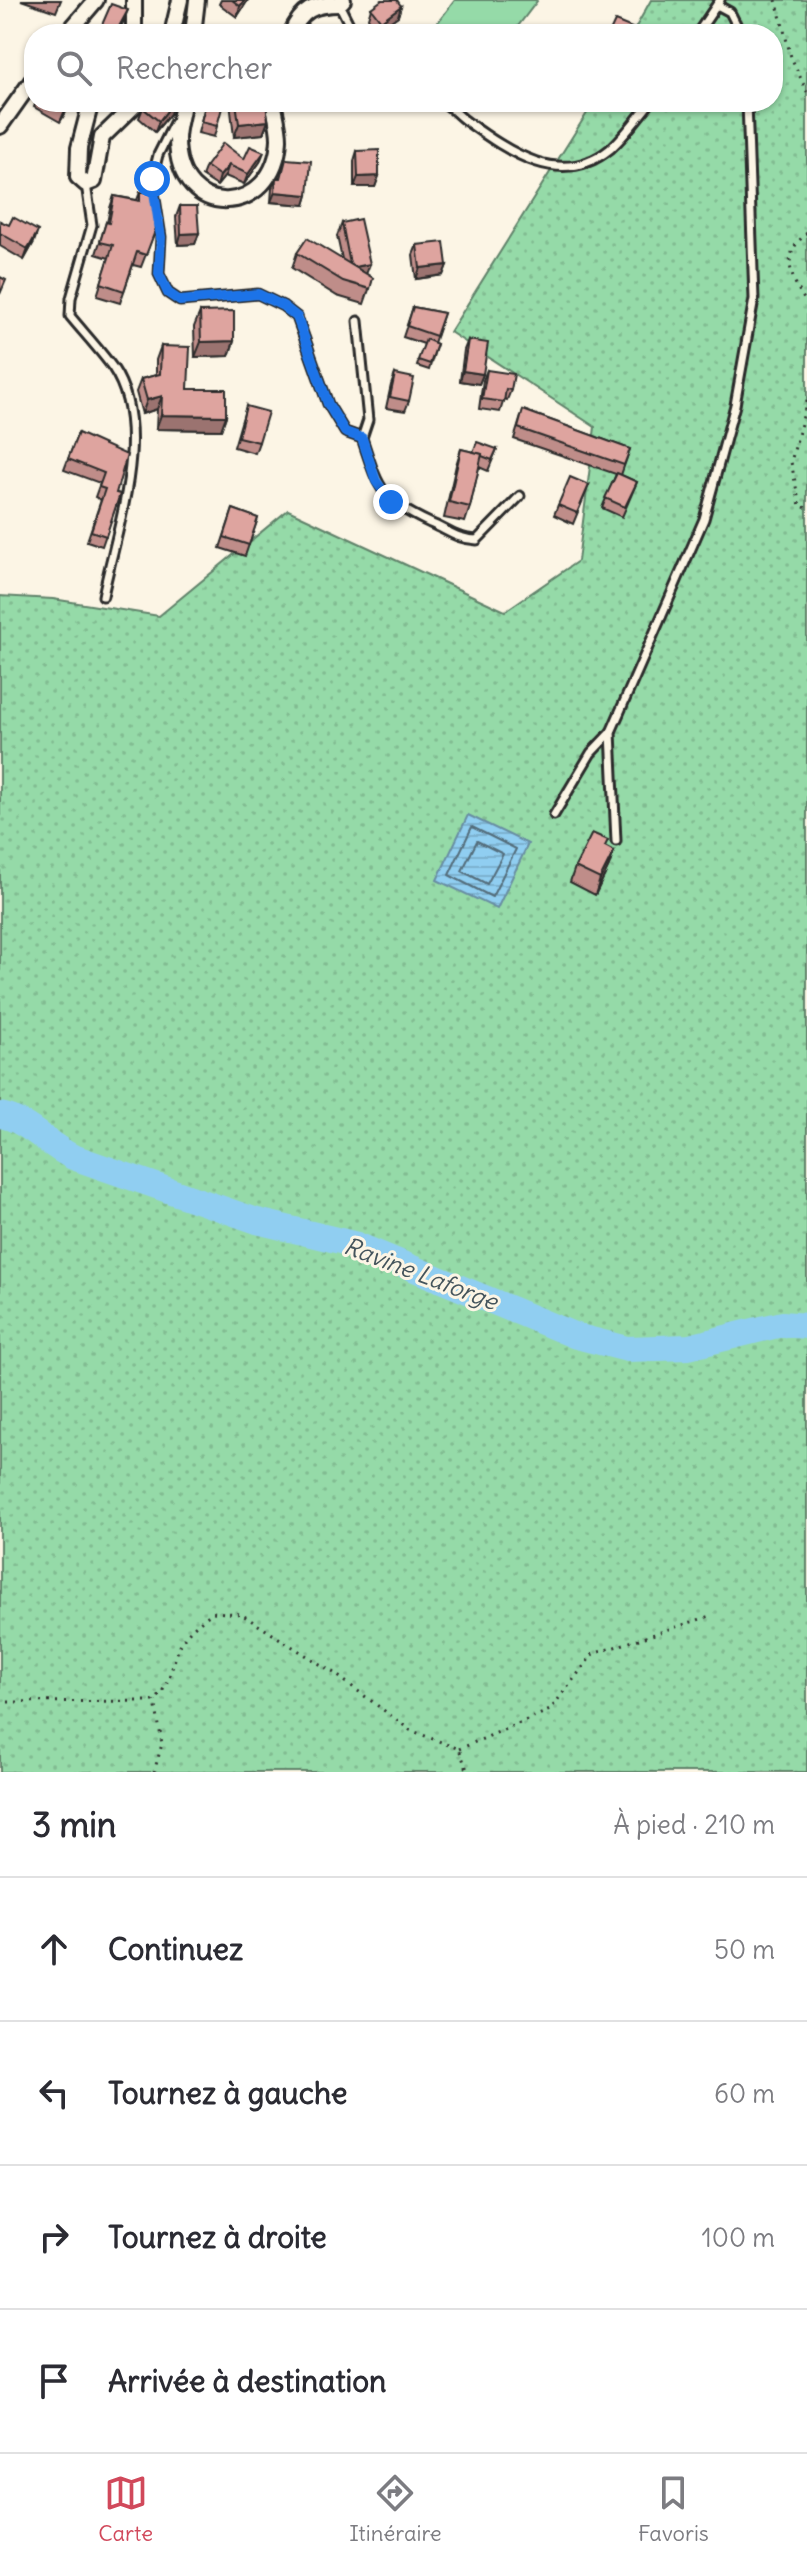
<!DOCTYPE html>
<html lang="fr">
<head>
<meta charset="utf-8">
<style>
  body { margin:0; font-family:Delius,sans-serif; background:#f7f7f7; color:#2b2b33 }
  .stop { position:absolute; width:24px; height:24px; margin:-18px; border:6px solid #1a73e8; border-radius:50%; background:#fff }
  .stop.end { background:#1a73e8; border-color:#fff; box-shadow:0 2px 8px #0008 }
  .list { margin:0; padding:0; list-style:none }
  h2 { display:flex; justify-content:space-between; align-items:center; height:104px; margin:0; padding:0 32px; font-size:34px }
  h2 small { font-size:26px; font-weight:400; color:#7c7c81 }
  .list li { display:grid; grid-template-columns:52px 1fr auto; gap:24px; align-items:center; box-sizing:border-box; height:144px; padding:0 32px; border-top:2px solid #e1e1e2 }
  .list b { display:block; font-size:30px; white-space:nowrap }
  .list em { font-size:26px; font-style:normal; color:#7c7c81 }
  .icon { flex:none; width:44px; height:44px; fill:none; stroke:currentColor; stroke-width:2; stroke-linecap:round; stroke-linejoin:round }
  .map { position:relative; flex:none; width:807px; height:1772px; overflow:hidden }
  .search { position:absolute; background:#fff; box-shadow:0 2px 6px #0004; left:24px; right:24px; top:24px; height:88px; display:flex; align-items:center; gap:20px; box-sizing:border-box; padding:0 28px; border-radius:32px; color:#7c7c81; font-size:30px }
  .sheet { height:680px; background:#fff }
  nav { display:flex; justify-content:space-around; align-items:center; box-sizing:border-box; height:112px; border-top:2px solid #e1e1e2; background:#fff; font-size:22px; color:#7c7c81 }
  nav a { display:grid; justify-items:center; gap:4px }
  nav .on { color:#d1495b }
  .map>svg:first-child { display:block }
  .green { fill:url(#green-dots); stroke:#60826a; stroke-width:2 }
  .pitch { fill:#95daa8; stroke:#60826a; stroke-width:2 }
  .water { fill:url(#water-rules); stroke:#688da2; stroke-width:2 }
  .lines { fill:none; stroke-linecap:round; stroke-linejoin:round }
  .shore { stroke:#536c7a; stroke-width:2 }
  .river { stroke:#90cef1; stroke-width:26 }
  .lane-casing { stroke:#2b2b2b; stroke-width:13 }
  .street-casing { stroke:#2b2b2b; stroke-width:20 }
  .path { stroke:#2b2b2b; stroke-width:3; stroke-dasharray:2 6; stroke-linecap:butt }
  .lane { stroke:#fcf5e5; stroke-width:7 }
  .street { stroke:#fcf5e5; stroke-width:14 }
  .wall { fill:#bf8d89; stroke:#2b2b2b; stroke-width:2 }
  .shaded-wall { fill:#9b736f; stroke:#2b2b2b; stroke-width:2 }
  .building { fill:#dea49f; stroke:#2b2b2b; stroke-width:2 }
  .route { stroke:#1a73e8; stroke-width:10 }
  .labels { text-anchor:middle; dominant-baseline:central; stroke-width:6; stroke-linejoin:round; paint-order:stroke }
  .water-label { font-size:24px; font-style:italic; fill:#44545c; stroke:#fcf5e5 }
</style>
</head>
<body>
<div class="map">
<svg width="807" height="1772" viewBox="0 0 807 1772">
  <defs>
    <pattern id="green-dots" width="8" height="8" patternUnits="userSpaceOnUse" patternTransform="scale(2)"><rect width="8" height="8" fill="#95daa8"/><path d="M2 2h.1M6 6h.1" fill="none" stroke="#81bb91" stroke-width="1.8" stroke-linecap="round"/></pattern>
    <pattern id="water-rules" width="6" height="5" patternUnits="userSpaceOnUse" patternTransform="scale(2)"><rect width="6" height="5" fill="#90cef1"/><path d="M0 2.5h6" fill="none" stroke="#7cb1cf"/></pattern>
  </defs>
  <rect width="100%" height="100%" fill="#fcf5e5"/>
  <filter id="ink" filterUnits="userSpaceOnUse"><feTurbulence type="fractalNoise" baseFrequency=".0125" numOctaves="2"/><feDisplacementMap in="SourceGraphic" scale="16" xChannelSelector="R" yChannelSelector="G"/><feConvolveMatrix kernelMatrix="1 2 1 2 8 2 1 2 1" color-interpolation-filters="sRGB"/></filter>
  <g filter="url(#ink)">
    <path class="green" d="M651,0H807V1772H0V596L53,599L159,616L288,510L505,611L578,561L595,427L450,332L594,102H773V34H632Z"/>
    <path class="pitch" d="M455,0H536L537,1L512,34H429Z"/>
    <path class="water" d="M468,815L528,844L497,909L437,880Z"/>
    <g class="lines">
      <g class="shore">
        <path d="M472,827L516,849L492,897L449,875Z"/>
        <path d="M477,841L503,854L487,884L462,871Z"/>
      </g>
      <path class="river" d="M0,1115C28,1120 47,1145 73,1157L257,1221L357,1245L576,1336L627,1349L689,1347L782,1324L807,1326"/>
      <defs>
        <g id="lane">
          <path d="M339,4L354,34"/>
          <path d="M717,5L730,12L741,34"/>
          <path d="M697,34L720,0"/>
          <path d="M442,102C451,106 457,115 466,121C509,152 561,189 610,149C625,136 638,117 651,102"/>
          <path d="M174,123L158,155L152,179L161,237L159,274L168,293L180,301L258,294L283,306L297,317L328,404L345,432L362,438L368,420L358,321"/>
          <path d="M86,184L92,225L71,298L70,316C84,333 100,350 113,368C154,429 116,530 103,596"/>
          <path d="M362,438C379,490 380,499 430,523C449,531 456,539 477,540L520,496"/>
          <path d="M611,732L616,841"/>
          <path d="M554,815L591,753L611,732L704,519L735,405L754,299L747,102"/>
        </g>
        <g id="street">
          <path d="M134,0V34"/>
          <path d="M67,34L96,0"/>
          <path d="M172,34L180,0"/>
          <path d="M193,34L197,0"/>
          <path d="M291,34C301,10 314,4 339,4L343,0"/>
          <path d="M91,102L79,148L78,177L86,184L94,181L102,137L138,102"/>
          <path d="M183,102C182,114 177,127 177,139C177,224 276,217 279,139C279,127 275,113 273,102"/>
          <path d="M0,126L34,78"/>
        </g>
      </defs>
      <use href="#lane" class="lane-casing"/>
      <use href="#street" class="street-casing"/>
      <g class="path">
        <path d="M776,0L791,57L807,92"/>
        <path d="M807,233C779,256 791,278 807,304"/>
        <path d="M807,401L791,462L800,506L807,508"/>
        <path d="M0,1702L155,1701C170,1685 172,1663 181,1643C188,1630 201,1621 213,1612L241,1614L334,1673L410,1730L459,1749L468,1772"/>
        <path d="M459,1749L550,1710L593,1654L713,1615"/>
        <path d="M154,1772L162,1744L155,1701"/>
      </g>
      <use href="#lane" class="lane"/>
      <use href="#street" class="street"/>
    </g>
    <g class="wall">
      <path d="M21,0H61L56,12Z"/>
      <path d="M221,0H248L237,17L219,4Z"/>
      <path d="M401,6L398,16L377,31L368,18L371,8Z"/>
      <path d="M36,102H72L60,122L34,107Z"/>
      <path d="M206,102L217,126L214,137L198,133Z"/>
      <path d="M230,102H266L268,121L263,134L234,137Z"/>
      <path d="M143,108L170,114L155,132L139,118Z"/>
      <path d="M357,151L379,176L375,187H354V161Z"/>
      <path d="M244,159L260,162L244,184L225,176L217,186L202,176L206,166Z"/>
      <path d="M286,159L308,195L305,205L271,202L272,188L276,178H280Z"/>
      <path d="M140,192L158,223L141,267L133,265L120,303L97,296L109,258L96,254L102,235L106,222L107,223L110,208L114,196L137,200Z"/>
      <path d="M180,206L199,233L195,244L178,245L176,217Z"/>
      <path d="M0,221L34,242L24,260L0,246Z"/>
      <path d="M342,223L366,274L373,278L364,304L337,296L292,268L297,253L342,259L337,236Z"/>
      <path d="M417,245L447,265L443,275L416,279L413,255Z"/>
      <path d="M413,307L444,313L434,343L437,344L429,370L417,366L424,344L403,337Z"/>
      <path d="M200,312L234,341L229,356L195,357L194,327Z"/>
      <path d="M468,340L483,374L479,384L460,381L464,350Z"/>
      <path d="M161,346L188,389L226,416L221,430L156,429L157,409L142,414L136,392L141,379L156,375V360Z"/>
      <path d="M487,370L511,390L507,400L504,399L500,412L479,409L483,380Z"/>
      <path d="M395,374L409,401L405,411L386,408L391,385Z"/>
      <path d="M246,406L259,442L255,453L234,447Z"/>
      <path d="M523,410L630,449L621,475L637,482L622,517L602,508L616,474L514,439Z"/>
      <path d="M78,433L116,493L120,494L102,546L87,541L101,500L95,497L100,483L64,470Z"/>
      <path d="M461,449L473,452L497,449L488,471L479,467L470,507L465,522L444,518L456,465Z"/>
      <path d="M589,485L573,524L554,515L558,505Z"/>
      <path d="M233,509L258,518L245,556L220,548Z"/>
      <path d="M614,851L609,866L595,895L570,882L575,867Z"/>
    </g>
    <g class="shaded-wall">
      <path d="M245,0H248L237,17L240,6Z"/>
      <path d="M401,6L398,16L377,31L381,21Z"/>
      <path d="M128,10L122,25L118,34H115Z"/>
      <path d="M69,102H72L60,122L66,108Z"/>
      <path d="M173,103L170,114L155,132L159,121Z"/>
      <path d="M268,121L263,134L234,137L239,124Z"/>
      <path d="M264,152L260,162L244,184L248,174Z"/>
      <path d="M229,165L225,176L217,186L220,176Z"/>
      <path d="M379,176L375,187H354L358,177Z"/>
      <path d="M275,192L308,195L305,205L271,202Z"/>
      <path d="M38,231L34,242L24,260L28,249Z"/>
      <path d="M199,233L195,244L178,245L181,234Z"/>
      <path d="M370,264L365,277L351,268Z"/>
      <path d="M447,265L443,275L416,279L420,268Z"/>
      <path d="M234,341L229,356L195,357L201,342Z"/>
      <path d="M463,371L483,374L479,384L460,381Z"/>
      <path d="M162,396L157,409L142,414L147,400Z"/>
      <path d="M161,415L226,416L221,430L156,429Z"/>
      <path d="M614,851L609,866L595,895L600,879Z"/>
    </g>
    <g class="building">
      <path d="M232,0H245L240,6Z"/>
      <path d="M382,0H397L401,6L381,21L371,8Z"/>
      <path d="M111,4L128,10L115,34H98Z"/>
      <path d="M615,21L637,30L636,34H609Z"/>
      <path d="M82,28L95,34H79Z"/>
      <path d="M56,102H69L66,108Z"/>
      <path d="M148,102H172L173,103L159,121L143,108Z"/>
      <path d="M206,102L223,104L217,126L201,122Z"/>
      <path d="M236,102H266L268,121L239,124Z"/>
      <path d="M223,143L244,159L250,146L264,152L248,174L229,165L220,176L206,166Z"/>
      <path d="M379,150V176L358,177L357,151Z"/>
      <path d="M286,159L311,161L308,195L275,192L276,178H281Z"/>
      <path d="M140,192H154L158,223L146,255L137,252L124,291L101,283L113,245L100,242L106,222L109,223L114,196L140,201Z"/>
      <path d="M180,206H197L199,233L181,234Z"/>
      <path d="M13,217L38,231L28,249L0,233V221L9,225Z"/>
      <path d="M360,219L370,264L355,267L350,264L342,223Z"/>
      <path d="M307,238L373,278L370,289L343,281L297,253Z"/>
      <path d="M444,242L447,265L420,268L417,245Z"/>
      <path d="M0,277L6,280L0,294Z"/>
      <path d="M413,307L444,313L436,336L407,326Z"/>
      <path d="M234,311V341L201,342L200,312Z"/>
      <path d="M426,339L437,344L430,364L418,360Z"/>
      <path d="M468,340L488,343L483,374L463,371Z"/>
      <path d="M161,346L190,347L188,389H226V416L161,415L162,396L147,400L141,379L160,374Z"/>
      <path d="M487,370L514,374L511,390L506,389L504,402L482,399Z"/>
      <path d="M395,374L414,378L409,401L390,397Z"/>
      <path d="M246,406L268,412L259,442L238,437Z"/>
      <path d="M523,410L630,449L624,465L518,428Z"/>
      <path d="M78,433L127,455L116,493L120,494L106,536L91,531L105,489L99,487L104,473L68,459Z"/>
      <path d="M477,442L497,449L492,460L482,456V454L473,452Z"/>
      <path d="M461,449L482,454L470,507L449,502Z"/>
      <path d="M617,473L637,482L625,507L605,498Z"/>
      <path d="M570,477L589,485L577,513L558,505Z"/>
      <path d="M233,509L258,518L249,545L224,537Z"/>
      <path d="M592,833L608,840L605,846L614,851L600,879L575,867Z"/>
    </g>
  </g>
  <g class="lines" filter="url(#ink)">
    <path class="route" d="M152,179L161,237L159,274L168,293L180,301L258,294L283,306L297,317L328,404L345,432L362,438L376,481L391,502"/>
  </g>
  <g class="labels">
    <g class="water-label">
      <text transform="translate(421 1273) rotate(21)">Ravine Laforge</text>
    </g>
  </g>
</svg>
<div class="stop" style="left:152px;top:179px"></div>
<div class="stop end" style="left:391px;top:502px"></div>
<div class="search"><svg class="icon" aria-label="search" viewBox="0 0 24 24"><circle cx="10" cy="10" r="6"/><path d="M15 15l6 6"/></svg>Rechercher</div>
</div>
<section class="sheet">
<h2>3 min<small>À pied · 210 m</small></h2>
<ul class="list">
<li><svg class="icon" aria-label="ahead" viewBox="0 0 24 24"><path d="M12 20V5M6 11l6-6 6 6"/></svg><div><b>Continuez</b></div><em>50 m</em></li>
<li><svg class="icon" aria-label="left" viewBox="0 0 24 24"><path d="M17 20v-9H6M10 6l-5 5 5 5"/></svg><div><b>Tournez à gauche</b></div><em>60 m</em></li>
<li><svg class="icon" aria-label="right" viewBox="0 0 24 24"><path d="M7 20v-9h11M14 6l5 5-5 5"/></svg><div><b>Tournez à droite</b></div><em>100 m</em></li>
<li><svg class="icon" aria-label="arrive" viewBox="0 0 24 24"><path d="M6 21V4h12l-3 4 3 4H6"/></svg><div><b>Arrivée à destination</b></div></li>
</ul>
</section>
<nav>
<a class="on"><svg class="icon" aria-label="map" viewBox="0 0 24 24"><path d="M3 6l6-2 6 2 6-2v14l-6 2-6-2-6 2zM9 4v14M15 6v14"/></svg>Carte</a>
<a><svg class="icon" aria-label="directions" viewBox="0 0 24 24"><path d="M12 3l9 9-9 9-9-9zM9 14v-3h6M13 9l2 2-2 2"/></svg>Itinéraire</a>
<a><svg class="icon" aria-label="saved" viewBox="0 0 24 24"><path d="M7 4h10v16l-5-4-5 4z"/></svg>Favoris</a>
</nav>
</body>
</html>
